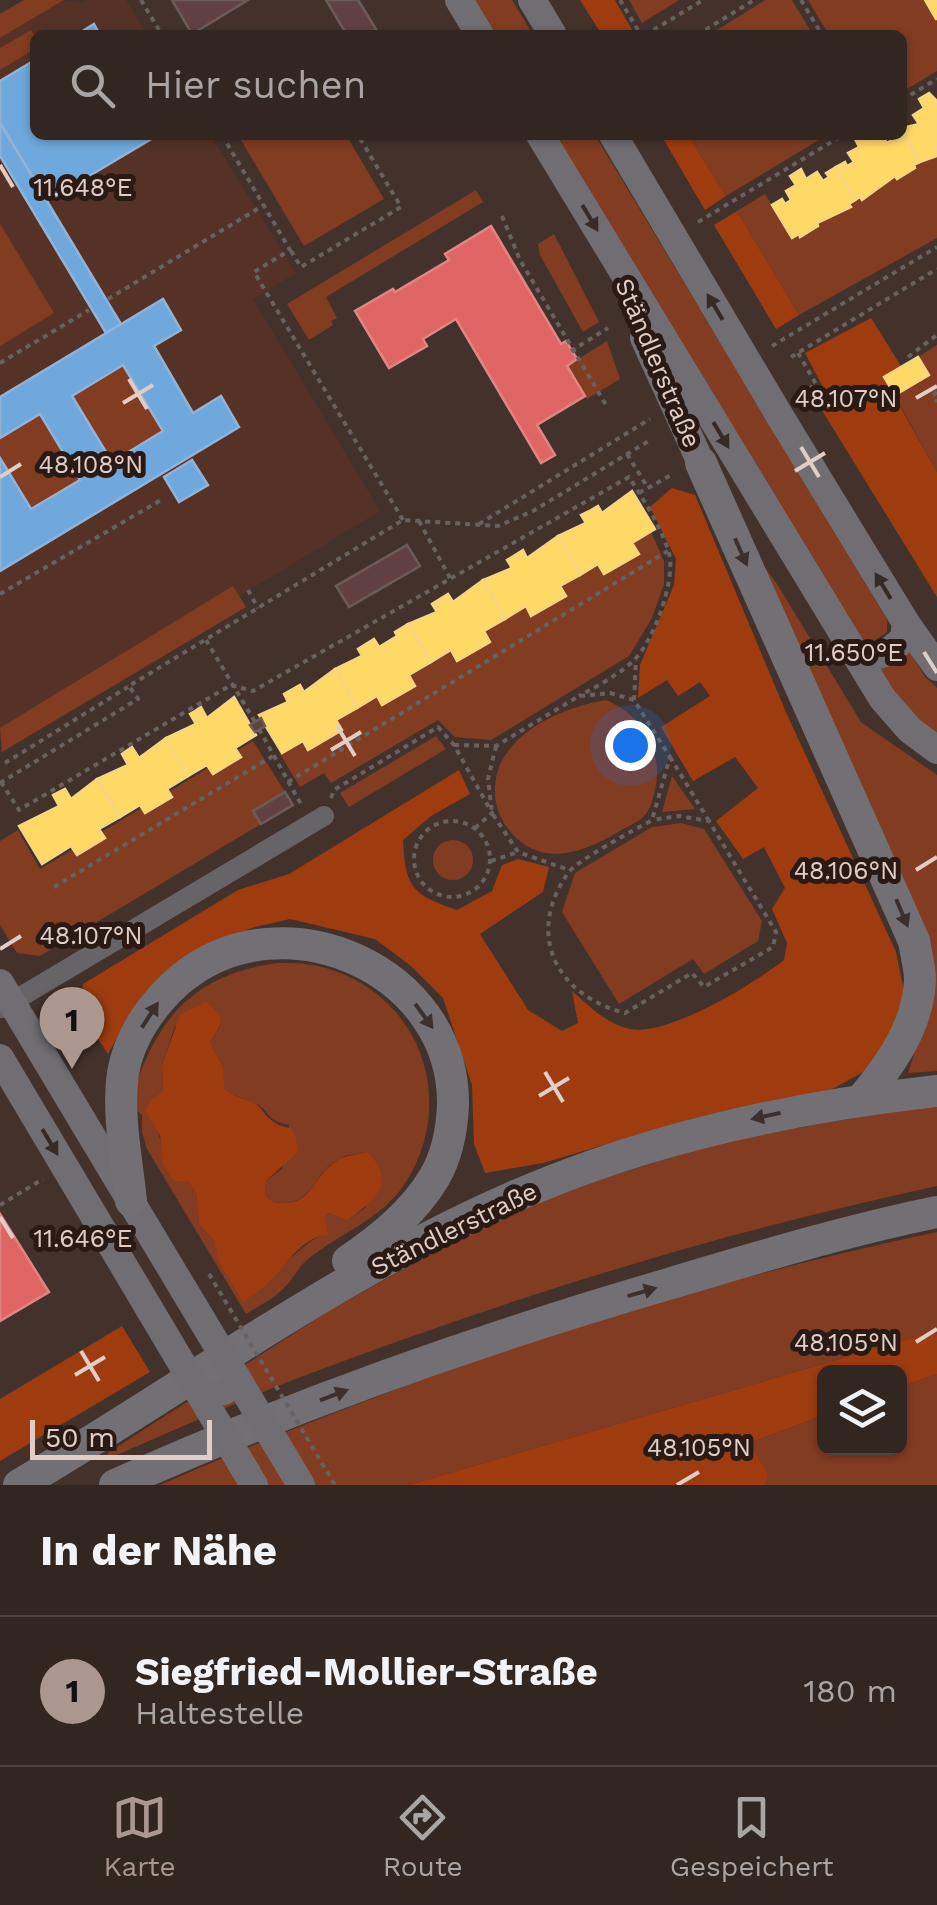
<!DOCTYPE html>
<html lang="de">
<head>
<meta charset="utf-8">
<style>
  body { margin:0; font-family:"Work Sans",sans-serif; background:#3a2e2a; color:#f1f3f6 }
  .controls { position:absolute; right:30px; bottom:30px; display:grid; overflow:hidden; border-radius:15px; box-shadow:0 2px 8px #0004 }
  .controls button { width:90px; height:90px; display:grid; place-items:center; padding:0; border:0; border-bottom:2px solid #4d433f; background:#322621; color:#f1f3f6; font:50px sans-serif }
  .scale { position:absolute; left:30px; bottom:25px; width:182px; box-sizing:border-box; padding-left:10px; border:5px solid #e2cdc6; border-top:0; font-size:28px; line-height:35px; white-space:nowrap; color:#e2cdc6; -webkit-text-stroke:8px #291a15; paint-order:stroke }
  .you { position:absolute; left:630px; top:745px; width:35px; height:35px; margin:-25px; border:8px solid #fff; border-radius:50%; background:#1a73e8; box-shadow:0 0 0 15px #1a73e833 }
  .badge { display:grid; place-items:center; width:65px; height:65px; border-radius:50%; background:#aa9790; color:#111; font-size:32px; font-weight:700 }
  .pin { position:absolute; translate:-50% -82px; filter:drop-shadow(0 2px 5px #0008) }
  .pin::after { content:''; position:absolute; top:52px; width:35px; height:30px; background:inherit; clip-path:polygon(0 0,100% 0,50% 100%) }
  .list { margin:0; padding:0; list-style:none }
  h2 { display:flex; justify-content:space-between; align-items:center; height:130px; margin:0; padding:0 40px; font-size:42px }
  h2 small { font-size:32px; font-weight:400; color:#a8a5a5 }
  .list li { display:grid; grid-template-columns:65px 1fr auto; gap:30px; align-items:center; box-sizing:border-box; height:150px; padding:0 40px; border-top:2px solid #4d433f }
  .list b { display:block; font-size:38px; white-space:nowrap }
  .list p { margin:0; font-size:32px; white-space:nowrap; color:#a8a5a5 }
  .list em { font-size:32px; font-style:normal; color:#a8a5a5 }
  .icon { flex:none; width:55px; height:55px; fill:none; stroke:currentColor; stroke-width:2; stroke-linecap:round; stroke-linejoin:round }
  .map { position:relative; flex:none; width:937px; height:1485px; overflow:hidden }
  .search { position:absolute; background:#322621; box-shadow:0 2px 8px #0004; left:30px; right:30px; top:30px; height:110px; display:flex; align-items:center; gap:25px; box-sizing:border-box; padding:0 35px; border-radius:15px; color:#a8a5a5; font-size:38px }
  .sheet { height:280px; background:#322621 }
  nav { display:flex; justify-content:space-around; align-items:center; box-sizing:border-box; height:140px; border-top:2px solid #4d433f; background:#322621; font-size:28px; color:#a8a5a5 }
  nav a { display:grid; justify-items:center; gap:5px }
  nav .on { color:#aa9790 }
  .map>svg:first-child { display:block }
  .built { fill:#563226 }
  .green { fill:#823c22; fill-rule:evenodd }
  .forest { fill:#9e3c10 }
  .homes { fill:#ffd966; stroke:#f6d583; stroke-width:2.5 }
  .shops { fill:#e06666; stroke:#e18583; stroke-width:2.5 }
  .schools { fill:#6fa8dc; stroke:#92b3d5; stroke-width:2.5; fill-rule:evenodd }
  .building { fill:#614142; stroke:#6c5c59; stroke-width:2.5 }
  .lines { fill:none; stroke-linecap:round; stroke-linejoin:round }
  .path { stroke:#676262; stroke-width:4; stroke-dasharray:5 5; stroke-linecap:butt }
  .minor { stroke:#676468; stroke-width:20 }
  .secondary { stroke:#706e73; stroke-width:28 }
  .trunk { stroke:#727074; stroke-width:32 }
  .path-bridge { stroke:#676262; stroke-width:4; stroke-dasharray:5 5; stroke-linecap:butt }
  .secondary-bridge { stroke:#706e73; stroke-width:28 }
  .oneway { fill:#372b28 }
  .oneway2 { fill:#3b302d }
  .ticks { fill:none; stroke:#e2cdc6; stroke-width:4 }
  .labels { text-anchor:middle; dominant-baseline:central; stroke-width:10; stroke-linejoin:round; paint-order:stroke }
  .street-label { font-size:25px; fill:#e2cdc6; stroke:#291a15 }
  .ticks-label { font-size:25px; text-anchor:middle; fill:#e2cdc6; stroke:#291a15; stroke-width:10; stroke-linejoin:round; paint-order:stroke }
</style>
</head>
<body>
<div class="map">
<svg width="937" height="1485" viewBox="0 0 937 1485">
  <rect width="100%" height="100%" fill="#43322c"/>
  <path class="built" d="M64,0L81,3L85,0H126L148,35H35V135H210L296,273L253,299L380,511L0,741V38Z"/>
  <g class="green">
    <path d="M24,0H64L0,38V14Z"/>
    <path d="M471,0H512L533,35H492Z"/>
    <path d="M629,0H679L642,23Z"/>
    <path d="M765,0H792L813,35H709Z"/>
    <path d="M808,0H925L937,19V71L902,92V35H829Z"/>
    <path d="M31,30L35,37V49L0,70V48Z"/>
    <path d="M238,135H346L384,199L304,246Z"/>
    <path d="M552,135H595L887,619V632L870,644L857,641Z"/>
    <path d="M688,135H827L726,196Z"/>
    <path d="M937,156V238L799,315L737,211L765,194L792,238L799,234L801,237L830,215L833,217L850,207L849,204L860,197L863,200L880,189L879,186L895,176L898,179L926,158L928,161Z"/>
    <path d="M476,190L483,202L326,297L337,318L331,321L333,325L309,340L287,304Z"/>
    <path d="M0,224L54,313L0,346Z"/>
    <path d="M554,234L599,322L583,332L540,255L538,244Z"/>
    <path d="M607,341L620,379L587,399L567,366Z"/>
    <path d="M937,345V472L895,396L928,375L918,357Z"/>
    <path d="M123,365L163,431L112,462L72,396Z"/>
    <path d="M40,414L80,480L31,509L0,458V438Z"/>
    <path d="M651,532L664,561V584L652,618L629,656L491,740L455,737L438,720L331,783L324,773L300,787L280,754Z"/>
    <path d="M747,543L777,584L861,722L937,775V1071L908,1073L922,1030L932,985Z"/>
    <path d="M233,586L246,607L2,752L0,728Z"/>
    <path d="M909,650L925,677L937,688V736L905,713L877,669Z"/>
    <path d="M606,700C641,715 662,747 656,785C654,794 652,806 646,814C641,821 628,826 620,831C591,848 551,867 520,841C506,830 496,813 495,795C491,738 558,708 606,700Z"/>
    <path d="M436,736L446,749L349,807L340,793Z"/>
    <path d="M253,741L285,792L254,810L261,824L40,956L17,953L0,925V841L18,830L40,869Z"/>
    <path d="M672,776L695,809L662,812Z"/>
    <path d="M681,823L704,829L762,921L758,941L704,974L693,959L619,1004L562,912L575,873L652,827Z"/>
    <circle cx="453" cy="860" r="20"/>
    <path d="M277,963C292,963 308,963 322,967C421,993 459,1102 404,1185C381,1219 339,1234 308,1259C298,1267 293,1280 284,1288C273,1299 259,1306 246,1314L147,1149L142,1132V1115L130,1105C152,1024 190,975 277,963ZM221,1025L210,1043L223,1066V1089C234,1096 244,1098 255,1103C271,1110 263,1120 289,1125L282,1169L266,1181L265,1195L273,1202C318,1208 309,1172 343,1157C349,1154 359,1154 366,1152V1207L347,1221L329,1213L325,1217L323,1234C291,1251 273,1281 243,1301L215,1242L199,1224L196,1193L187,1181H174L156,1127L153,1098L163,1091L162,1065L175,1026Z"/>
    <path d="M937,1104V1186C718,1233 502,1300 293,1380C232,1404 172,1431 112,1457L108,1455L109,1452L332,1309L458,1239L531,1205L599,1180L731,1139Z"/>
    <path d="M937,1232V1334L932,1332L409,1485H160C409,1376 670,1288 937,1232Z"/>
    <path d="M937,1374V1485H765L767,1474L749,1443L824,1415V1448H900V1387Z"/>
  </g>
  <g class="forest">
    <path d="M580,0H615L635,35H602Z"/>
    <path d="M661,135H688L726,196L705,210Z"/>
    <path d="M737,211L799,315L776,329L714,225Z"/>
    <path d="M871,318L901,366L884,378L937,472V597L815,399L825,391L805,353Z"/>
    <path d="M672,488L695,495L785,710L896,952L905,996L894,1030L874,1066L827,1092L695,1118L543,1163L485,1173L474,1144L472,1085L443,998L411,966L375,939L290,919L251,928L206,951L125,1023L108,1054L79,1011L83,984L238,890L289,874L459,770L470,794L431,816L403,840C405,888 413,895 457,910L492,891L502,865L518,859L549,867L543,892L480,934L528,1010L562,1031L578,1023L572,991C590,1007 605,1023 630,1029C667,1037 755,983 784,960L787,943L772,909L785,888L764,847L743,859L716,821L758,788L735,757L693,781L661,727L710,696L700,682L678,696L667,680L638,698L640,665L674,585L676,559L650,507Z"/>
    <path d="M206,1002L219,1014L221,1024L210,1043L223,1066L224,1089C234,1096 242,1098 253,1102C262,1106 263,1114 270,1119C289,1135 294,1116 298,1152L266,1181L265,1195L273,1202C314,1208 308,1181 336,1161C345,1155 356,1155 367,1152C400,1185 372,1200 347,1221L329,1213L325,1217L328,1235C303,1236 287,1264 270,1281C263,1289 252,1295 243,1302L218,1261L215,1242L199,1224L196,1193L187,1181H174L163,1165L160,1136L145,1110L153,1098L163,1091L162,1065L180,1015Z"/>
    <path d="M122,1326L150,1372L0,1461V1399Z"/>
    <path d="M932,1332L937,1334V1374L900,1387V1372H824V1415L749,1443L768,1474L765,1485H409Z"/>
  </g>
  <g class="homes">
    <path d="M925,0H937V19H936Z"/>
    <path d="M929,93L937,101V156L920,162L902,128L919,124L913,115L924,108L919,99Z"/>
    <path d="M902,132L920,162L914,165L915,168L897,179L895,176L862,200L860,197L855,200L836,167L845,162L847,166L854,162L848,153L859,147L854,137L866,135L870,141L882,135L887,143L893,139L890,135H902Z"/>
    <path d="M836,167L855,200L849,204L851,207L817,223L818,226L800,237L799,234L792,238L772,205L782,199L785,204L791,200L786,191L796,185L790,176L801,169L806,179L817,172L823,181L829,177L826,173Z"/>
    <path d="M918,357L929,375L895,395L884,377Z"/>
    <path d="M632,491L655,529L632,543L639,554L604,574L598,564L580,575L558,536L586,523L581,515L591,510L598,506L602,513Z"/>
    <path d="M558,536L580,575L560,586L566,596L531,616L526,606L505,619L483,580L512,568L507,560L523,550L527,558Z"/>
    <path d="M483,580L505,619L484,631L490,642L457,661L451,650L431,662L408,624L437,612L432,604L448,594L453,602Z"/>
    <path d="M408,624L431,662L409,675L415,686L382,705L377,696L357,708L335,669L362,656L358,649L374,639L379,647L397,636L395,632Z"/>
    <path d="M335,669L357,708L336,720L342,730L308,750L303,741L282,753L259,715L288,702L284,694L300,685L304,692Z"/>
    <path d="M234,697L256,735L235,748L241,757L213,774L207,765L188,776L166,738L196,724L190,714L195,711L201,707L207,718Z"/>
    <path d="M166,738L188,776L167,789L172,797L145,813L140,805L120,817L97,779L128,765L122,754L132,747L139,758Z"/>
    <path d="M97,779L120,817L99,829L105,838L77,855L71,846L42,864L19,826L59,806L53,795L65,789L71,799Z"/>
  </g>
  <g class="shops">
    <path d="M491,226L561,344L566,341L577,359L567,366L585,396L537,425L555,455L541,463L456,319L423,339L427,346L389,368L355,311L393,289L395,292L449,260L445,254Z"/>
    <path d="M0,1214L49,1292L0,1321Z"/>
  </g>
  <g class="schools">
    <path d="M94,24L100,35H76Z"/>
    <path d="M35,60V135H158L47,201L0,123V81Z"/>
    <path d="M0,123L121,324L106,333L0,156Z"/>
    <path d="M163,299L181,330L154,346L193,413L221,396L239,427L0,571V458L31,509L80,480L40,414L0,438V397ZM123,365L163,431L112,462L72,396Z"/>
    <path d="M192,460L208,485L179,502L164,477Z"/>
  </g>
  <g class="building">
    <path d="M172,0H248L192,34Z"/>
    <path d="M326,0H358L376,29L366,35H347Z"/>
    <path d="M407,545L420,566L349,607L336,586Z"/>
    <path d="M261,718L265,726L255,732L250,725Z"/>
    <path d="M285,792L293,805L261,824L253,811Z"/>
  </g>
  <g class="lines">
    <g class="path">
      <path d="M141,0L162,35"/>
      <path d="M620,0L641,35"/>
      <path d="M801,0L822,35"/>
      <path d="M170,35L177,31"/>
      <path d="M645,35L703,0"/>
      <path d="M697,35L754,0"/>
      <path d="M902,100L937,79"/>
      <path d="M222,135L290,250L254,272L403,520"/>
      <path d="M502,216L520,260L606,405"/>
      <path d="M698,222L843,135"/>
      <path d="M291,251L301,267L401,207L358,135"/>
      <path d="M108,299L264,205"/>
      <path d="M772,346L937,247"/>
      <path d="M571,351L608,328"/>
      <path d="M798,353L816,384L801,394"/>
      <path d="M791,357L937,269"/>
      <path d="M908,357L937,335"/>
      <path d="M0,363L89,310"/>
      <path d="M937,392L933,395L937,402"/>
      <path d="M627,454L648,488"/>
      <path d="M639,493L673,474"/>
      <path d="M419,521L450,578"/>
      <path d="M479,524L650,419"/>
      <path d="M248,590L258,608"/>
      <path d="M0,594L161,500"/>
      <path d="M206,640L255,722"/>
      <path d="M634,700L636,660"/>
      <path d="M259,729L302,806"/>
      <path d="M454,745L496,746L579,696L610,693L634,700L670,757L652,820C635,830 577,860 568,873C525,935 556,995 625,1013L692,973L704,987L773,947L776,932L709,821L679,816L652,820"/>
      <path d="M496,746L488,779L492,813L518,852L569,870"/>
      <path d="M670,757L709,821"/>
      <path d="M5,763L128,687"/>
      <path d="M1,782L19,810L231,685L253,691L629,477C644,501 661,526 669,553C676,580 653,644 632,662C617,676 597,686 579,696"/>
      <path d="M288,782L668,551"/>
      <path d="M0,783L138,699L129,686L403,520L498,526L533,511L652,439"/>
      <path d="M331,798L334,790L438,727L454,745L492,813L475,828"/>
      <circle cx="452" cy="859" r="38"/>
      <path d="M491,861L518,852"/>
      <path d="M54,887L273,756"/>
      <path d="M0,1205L43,1179"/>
    </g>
    <path class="minor" d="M2,1008L324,816"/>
    <g class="secondary">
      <path d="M459,0L480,35"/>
      <path d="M532,0L553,35"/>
      <path d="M540,135L882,698L910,730L937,750"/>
      <path d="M613,135L781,418L906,623L937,667"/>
      <path d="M644,338L701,463"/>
      <path d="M854,653C874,661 890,653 904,638L906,623"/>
      <path d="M0,983L184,1290"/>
      <path d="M0,1058L150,1310"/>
      <path d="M198,1390L224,1391L232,1383L233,1373"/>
    </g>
    <g class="trunk">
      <path d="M701,463L914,941C916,954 920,968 920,980C918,1027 890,1065 862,1099"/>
      <path d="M131,1201C127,1161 117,1114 123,1073C129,1036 154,1001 182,978C284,895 455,970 453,1105C452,1130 447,1156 434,1178C413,1213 381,1238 348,1261"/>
      <path d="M19,1485C185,1387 347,1267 525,1192C657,1136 795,1107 937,1091"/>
      <path d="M115,1485C293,1405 477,1340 665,1285C755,1258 845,1231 937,1212"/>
    </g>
    <path class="path-bridge" d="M209,1274L335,1485"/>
    <g class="secondary-bridge">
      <path d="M184,1290L301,1485"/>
      <path d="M150,1310L254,1485"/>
    </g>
  </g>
  <defs><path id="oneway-solid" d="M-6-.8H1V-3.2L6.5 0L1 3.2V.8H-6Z" transform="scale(2.5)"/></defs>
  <g class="oneway">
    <use href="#oneway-solid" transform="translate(590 218) rotate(59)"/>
    <use href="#oneway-solid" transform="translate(715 307) rotate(-121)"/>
    <use href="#oneway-solid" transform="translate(721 435) rotate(59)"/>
    <use href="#oneway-solid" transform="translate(883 586) rotate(-121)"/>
    <use href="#oneway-solid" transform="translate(50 1142) rotate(59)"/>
  </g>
  <g class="oneway2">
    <use href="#oneway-solid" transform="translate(741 552) rotate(66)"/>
    <use href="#oneway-solid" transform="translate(902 913) rotate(67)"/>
    <use href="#oneway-solid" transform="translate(150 1015) rotate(-57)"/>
    <use href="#oneway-solid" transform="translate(424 1016) rotate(54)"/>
    <use href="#oneway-solid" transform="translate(766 1116) rotate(168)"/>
    <use href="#oneway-solid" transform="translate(642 1292) rotate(-16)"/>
    <use href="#oneway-solid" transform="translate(334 1395) rotate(-21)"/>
  </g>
  <path class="ticks" d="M0,165L13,187M129,379L147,409M916,398L937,386M123,403L153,385M801,447L819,477M795,471L825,453M0,477L21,464M924,652L937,673M337,726L355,756M331,750L361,732M916,870L937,857M0,949L21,936M545,1072L563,1102M539,1096L569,1078M0,1217L13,1238M916,1342L937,1329M81,1351L99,1381M75,1375L105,1357M677,1485L699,1472"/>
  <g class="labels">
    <g class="street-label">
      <text transform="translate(658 363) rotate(67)">Ständlerstraße</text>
      <text transform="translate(454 1229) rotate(-26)">Ständlerstraße</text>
    </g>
  </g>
  <g class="ticks-label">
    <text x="83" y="196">11.648°E</text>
    <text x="846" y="407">48.107°N</text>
    <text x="91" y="473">48.108°N</text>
    <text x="854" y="661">11.650°E</text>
    <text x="846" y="879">48.106°N</text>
    <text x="91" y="944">48.107°N</text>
    <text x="83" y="1247">11.646°E</text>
    <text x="846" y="1351">48.105°N</text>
    <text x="699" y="1456">48.105°N</text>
  </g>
</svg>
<div class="controls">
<button><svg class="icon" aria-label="layers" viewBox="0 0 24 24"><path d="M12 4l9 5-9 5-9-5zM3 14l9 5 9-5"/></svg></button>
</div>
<div class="scale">50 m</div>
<div class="you"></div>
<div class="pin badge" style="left:72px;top:1069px">1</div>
<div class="search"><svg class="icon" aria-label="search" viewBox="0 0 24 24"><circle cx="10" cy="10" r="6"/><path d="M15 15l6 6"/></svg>Hier suchen</div>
</div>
<section class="sheet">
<h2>In der Nähe<small></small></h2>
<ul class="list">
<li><span class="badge">1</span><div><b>Siegfried-Mollier-Straße</b><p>Haltestelle</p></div><em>180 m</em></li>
</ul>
</section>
<nav>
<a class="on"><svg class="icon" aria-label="map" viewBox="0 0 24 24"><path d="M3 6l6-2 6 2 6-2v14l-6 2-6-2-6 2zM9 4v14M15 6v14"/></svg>Karte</a>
<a><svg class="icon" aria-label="directions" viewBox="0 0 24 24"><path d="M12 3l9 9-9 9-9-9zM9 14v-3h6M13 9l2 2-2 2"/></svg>Route</a>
<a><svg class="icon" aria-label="saved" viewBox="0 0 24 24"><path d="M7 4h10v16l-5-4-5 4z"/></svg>Gespeichert</a>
</nav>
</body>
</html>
